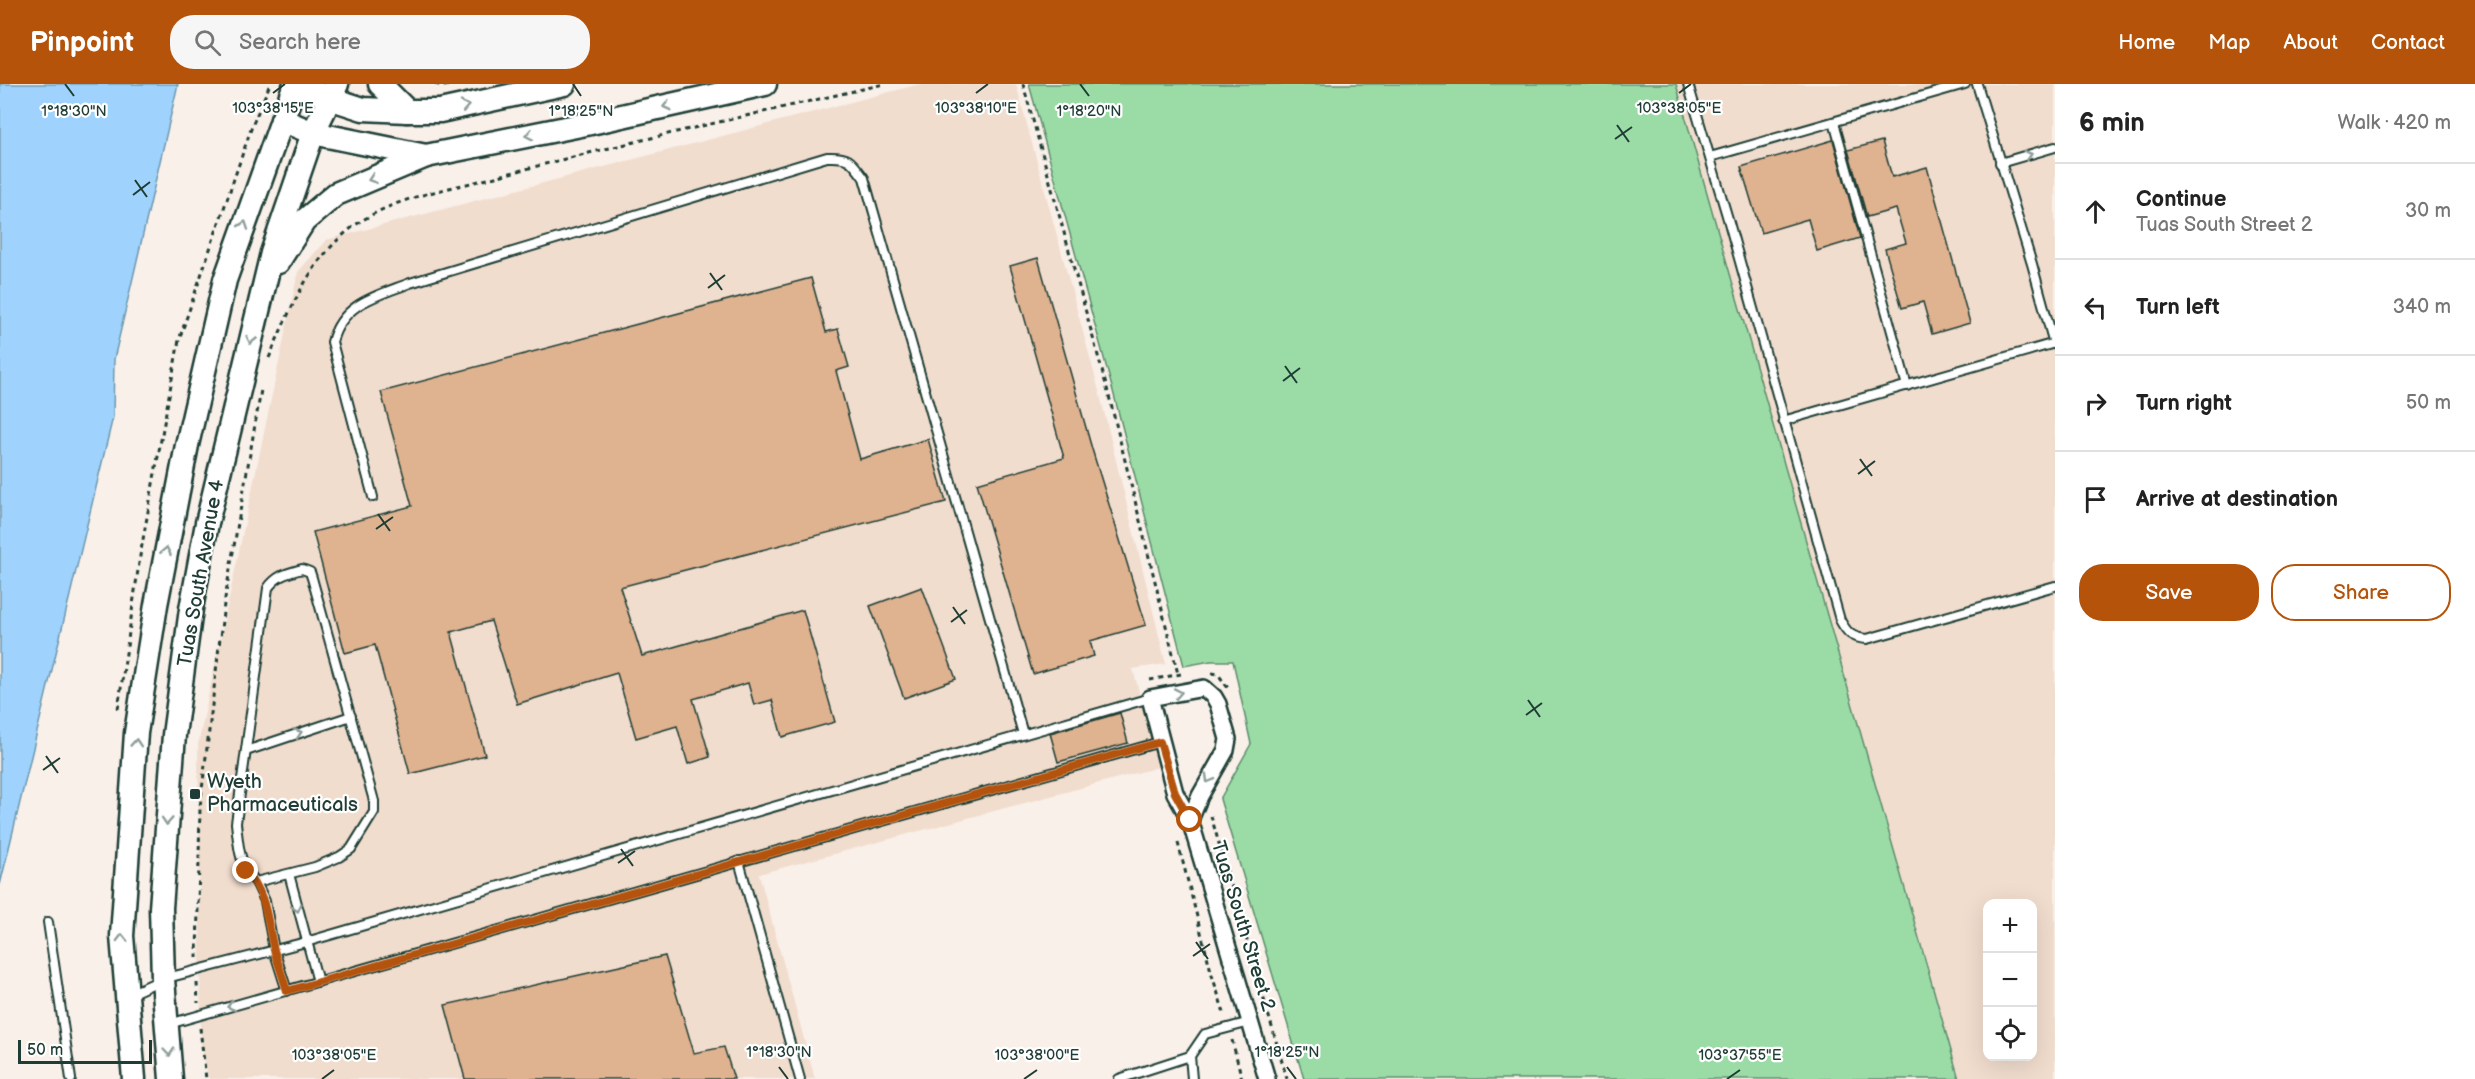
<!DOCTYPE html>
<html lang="en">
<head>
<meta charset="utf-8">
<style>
  body { margin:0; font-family:"Balsamiq Sans",sans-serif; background:#f6f6f6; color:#222 }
  .controls { position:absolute; right:18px; bottom:18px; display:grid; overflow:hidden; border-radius:12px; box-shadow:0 6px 24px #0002 }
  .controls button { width:54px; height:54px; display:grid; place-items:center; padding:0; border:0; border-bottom:2px solid #e0e0e0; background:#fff; color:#222; font:30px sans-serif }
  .scale { position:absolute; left:18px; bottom:15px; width:134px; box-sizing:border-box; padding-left:6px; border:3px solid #1f3d34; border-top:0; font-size:16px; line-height:21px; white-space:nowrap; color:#1f3d34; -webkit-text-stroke:4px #fff; paint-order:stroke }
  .stop { position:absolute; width:18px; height:18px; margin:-14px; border:4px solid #b45309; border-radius:50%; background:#fff }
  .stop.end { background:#b45309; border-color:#fff; box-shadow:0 2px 6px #0008 }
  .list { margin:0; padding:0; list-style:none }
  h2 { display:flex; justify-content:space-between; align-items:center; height:78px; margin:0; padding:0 24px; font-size:26px }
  h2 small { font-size:20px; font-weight:400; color:#767676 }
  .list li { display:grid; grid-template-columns:39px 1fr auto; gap:18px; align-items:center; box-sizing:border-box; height:96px; padding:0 24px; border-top:2px solid #e0e0e0 }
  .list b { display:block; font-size:22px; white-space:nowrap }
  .list p { margin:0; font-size:20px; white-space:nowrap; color:#767676 }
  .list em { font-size:20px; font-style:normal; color:#767676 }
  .actions { display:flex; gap:12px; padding:18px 24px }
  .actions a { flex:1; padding:14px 0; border:2px solid #b45309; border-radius:24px; text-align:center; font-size:21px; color:#b45309 }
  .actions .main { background:#b45309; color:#fff }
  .icon { flex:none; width:33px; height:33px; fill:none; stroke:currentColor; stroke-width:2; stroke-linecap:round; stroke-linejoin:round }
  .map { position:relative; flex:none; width:2055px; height:995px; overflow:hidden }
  header { display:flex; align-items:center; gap:36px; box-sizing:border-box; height:84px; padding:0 30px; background:#b45309; color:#fff }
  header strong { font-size:28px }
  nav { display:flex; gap:33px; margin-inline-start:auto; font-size:21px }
  .search { width:420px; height:54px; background:#f6f6f6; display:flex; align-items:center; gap:15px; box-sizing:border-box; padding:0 21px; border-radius:24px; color:#767676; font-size:22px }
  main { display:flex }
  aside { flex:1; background:#fff }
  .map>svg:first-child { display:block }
  .built { fill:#f1ddce; fill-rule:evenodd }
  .green { fill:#9bdca6; stroke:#5d8c6d; stroke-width:1.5 }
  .water { fill:#9fd3fd; stroke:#6c97ad; stroke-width:1.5 }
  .building { fill:#dfb290; stroke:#1f3d34; stroke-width:1.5 }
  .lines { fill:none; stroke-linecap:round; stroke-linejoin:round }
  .lane-casing { stroke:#1f3d34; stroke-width:12 }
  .street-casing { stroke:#1f3d34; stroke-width:20 }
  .secondary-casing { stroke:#1f3d34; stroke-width:27 }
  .path { stroke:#1f3d34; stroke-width:3; stroke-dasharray:4.5 4.5; stroke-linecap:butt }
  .lane { stroke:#fff; stroke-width:8 }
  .street { stroke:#fff; stroke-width:15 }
  .secondary { stroke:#fff; stroke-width:22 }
  .oneway { stroke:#8f9e9a }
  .route { stroke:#b45309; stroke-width:8 }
  .ticks { fill:none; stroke:#1f3d34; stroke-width:2 }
  .poi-dot { fill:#1f3d34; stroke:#fff; stroke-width:2 }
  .labels { text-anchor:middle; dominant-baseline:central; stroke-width:4.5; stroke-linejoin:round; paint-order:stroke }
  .street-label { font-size:20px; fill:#1f3d34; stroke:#fff }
  .poi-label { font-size:20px; fill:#1f3d34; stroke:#fff; text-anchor:start }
  .ticks-label { font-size:15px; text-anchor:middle; fill:#1f3d34; stroke:#fff; stroke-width:4.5; stroke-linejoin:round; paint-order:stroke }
</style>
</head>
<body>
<header>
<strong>Pinpoint</strong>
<div class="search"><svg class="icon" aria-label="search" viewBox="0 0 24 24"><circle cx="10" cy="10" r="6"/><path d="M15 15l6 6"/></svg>Search here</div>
<nav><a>Home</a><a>Map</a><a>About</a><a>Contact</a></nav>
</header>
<main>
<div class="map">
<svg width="2055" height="995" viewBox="0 0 2055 995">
  <rect width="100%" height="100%" fill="#f9f0e9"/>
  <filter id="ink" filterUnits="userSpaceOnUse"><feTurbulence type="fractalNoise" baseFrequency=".0167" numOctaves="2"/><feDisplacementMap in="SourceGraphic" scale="12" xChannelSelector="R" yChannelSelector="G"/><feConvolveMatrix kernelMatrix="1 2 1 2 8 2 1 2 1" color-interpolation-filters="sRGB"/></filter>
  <g filter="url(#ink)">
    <g class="built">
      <path d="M920,0H1016L1099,307L1166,580L1133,585L1159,683L759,790L815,995H209L201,962L198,661L298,188L326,156Z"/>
      <path d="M1676,0H2055V995H1959ZM1988,820H2032V972H1988Z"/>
    </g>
    <path class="green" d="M1029,0H1676L1959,995H1304L1220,715L1251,660L1233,577H1211L1184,582L1113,307Z"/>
    <path class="water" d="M0,0H178L114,275L113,333L0,801Z"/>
    <g class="building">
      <path d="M1833,56L1860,154L1817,167L1808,135L1761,149L1741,83Z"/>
      <path d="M1882,57L1892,93L1927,83L1970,239L1932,250L1923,218L1902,224L1885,165L1906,159L1896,125L1867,133L1848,66Z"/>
      <path d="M1038,174L1092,365L1146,541L1090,557L1094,572L1033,590L977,399L1064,374L1010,182Z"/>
      <path d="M811,194L826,248L838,245L849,283L836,287L860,375L928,355L946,418L620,503L642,572L803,526L835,638L782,653L772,616L754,621L748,599L693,615L710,673L688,680L677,642L636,654L617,589L517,620L491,537L451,548L485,671L410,690L375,561L345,569L313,448L412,422L381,308Z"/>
      <path d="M922,503L956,595L904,614L870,522Z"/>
      <path d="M1120,629L1128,659L1058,678L1050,649Z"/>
      <path d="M665,872L694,969L724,963L734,995H465L445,921Z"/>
    </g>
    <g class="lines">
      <defs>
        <g id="lane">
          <path d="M1688,0L1728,135L1840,536C1847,549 1852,554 1867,555L2055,502"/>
          <path d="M1977,0L2032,180L2054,260"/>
          <path d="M1834,38L1907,302"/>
          <path d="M1710,73L1965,0"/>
          <path d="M2000,79L2055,63"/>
          <path d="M1783,337L2055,259"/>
          <path d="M373,413L332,258C342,219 377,212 410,199L827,73C849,72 851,76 864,94L1023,650"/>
          <path d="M302,485L310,488L312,494L374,717V728L351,765L339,773L315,783L256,798C238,778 239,764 236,739L268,504C277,491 288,489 302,485Z"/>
          <path d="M246,667L351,632"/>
          <path d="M739,777L800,995"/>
          <path d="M289,790L318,898"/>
          <path d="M256,798L265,817L274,866L287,907"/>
          <path d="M48,838L71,995"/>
          <path d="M130,910L163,895L306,858L1150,614"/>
          <path d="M169,940L1160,658"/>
          <path d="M1119,995L1190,972"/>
          <path d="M1192,995L1190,972L1205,950L1250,938"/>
        </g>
        <path id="street" d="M1190,736L1200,712L1226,666L1228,655L1218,620L1214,613L1204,604L1150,614L1175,709L1190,736L1267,995"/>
        <g id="secondary">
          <path d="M297,0L329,14L363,25L407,27H440L564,0"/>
          <path d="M380,0L407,27"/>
          <path d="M282,36L313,49L426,72L586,40L765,0"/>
          <path d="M278,178L304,137L336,110L426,72"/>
          <path d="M134,995L122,852L136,649L156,521L187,361L225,196L295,0"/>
          <path d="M171,995L163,895L161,824L174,651L191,525L207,439L272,169L313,49L337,0"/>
        </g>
      </defs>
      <use href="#lane" class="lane-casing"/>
      <use href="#street" class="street-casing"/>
      <use href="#secondary" class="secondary-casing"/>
      <g class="path">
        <path d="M435,0L443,2L458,0"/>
        <path d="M1023,0L1108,308L1178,590"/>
        <path d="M269,274C290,225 310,175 354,142C395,112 451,105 499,92C627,58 756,30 884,0"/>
        <path d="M1212,589L1218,590L1228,604"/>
        <path d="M1150,596L1181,590"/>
        <path d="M118,625L140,472L179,256L252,42L270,0"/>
        <path d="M1211,732L1287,995"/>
        <path d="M1178,759L1212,891L1225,932"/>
        <path d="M197,874L200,723L224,520L261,306"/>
        <path d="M197,899L198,919"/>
        <path d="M200,944L206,995"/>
        <path d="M1232,956L1242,995"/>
      </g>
      <use href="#lane" class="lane"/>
      <use href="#street" class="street"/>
      <use href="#secondary" class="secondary"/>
    </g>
    <defs><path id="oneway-chevron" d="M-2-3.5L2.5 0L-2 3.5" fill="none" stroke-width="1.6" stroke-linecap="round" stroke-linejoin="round" transform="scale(1.5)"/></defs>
    <g class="oneway">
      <use href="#oneway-chevron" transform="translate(465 22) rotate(-12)"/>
      <use href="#oneway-chevron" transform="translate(667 22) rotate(167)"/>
      <use href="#oneway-chevron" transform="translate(529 51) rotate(169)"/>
      <use href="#oneway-chevron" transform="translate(2028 71) rotate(-16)"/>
      <use href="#oneway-chevron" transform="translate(372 95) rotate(161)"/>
      <use href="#oneway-chevron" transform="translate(244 141) rotate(-71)"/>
      <use href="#oneway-chevron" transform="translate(251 256) rotate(103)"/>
      <use href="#oneway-chevron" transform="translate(166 467) rotate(-79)"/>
      <use href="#oneway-chevron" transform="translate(1178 609) rotate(-11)"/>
      <use href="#oneway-chevron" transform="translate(298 649) rotate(-19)"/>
      <use href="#oneway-chevron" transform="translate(136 659) rotate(-86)"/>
      <use href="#oneway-chevron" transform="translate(1209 695) rotate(120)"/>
      <use href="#oneway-chevron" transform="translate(167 737) rotate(94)"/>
      <use href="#oneway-chevron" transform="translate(297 824) rotate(76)"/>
      <use href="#oneway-chevron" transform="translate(122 854) rotate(-91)"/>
      <use href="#oneway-chevron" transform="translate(231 922) rotate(165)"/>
      <use href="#oneway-chevron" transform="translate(169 968) rotate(85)"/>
    </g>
  </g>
  <g class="lines" filter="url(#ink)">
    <path class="route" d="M246,787C267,810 267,837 274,866C278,880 283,893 287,907L1160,658L1175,709L1190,736"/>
  </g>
  <path class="ticks" d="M65,0L74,12M573,0L581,12M1080,0L1089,12M273,9L285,0M976,9L988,0M1679,9L1691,0M1617,41L1629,58M1615,55L1632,43M135,96L147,113M133,111L150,98M710,189L722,206M708,204L725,191M1285,282L1297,299M1283,297L1300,284M1860,375L1872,392M1858,390L1875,377M378,430L390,447M376,445L393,433M953,523L965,540M951,538L967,526M1528,616L1540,633M1526,631L1542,619M46,672L58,689M43,686L60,674M621,765L633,782M618,779L635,767M1196,858L1208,875M1193,872L1210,860M779,983L788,995M1287,983L1296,995M322,995L334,986M1024,995L1037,986M1727,995L1740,986"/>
  <rect class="poi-dot" x="189" y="704" width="12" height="12" rx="3"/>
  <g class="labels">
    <g class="street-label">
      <text transform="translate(201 489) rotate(-80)">Tuas South Avenue 4</text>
      <text transform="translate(1243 842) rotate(73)">Tuas South Street 2</text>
    </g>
    <g class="poi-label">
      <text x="207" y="698">Wyeth<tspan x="207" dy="23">Pharmaceuticals</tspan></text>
    </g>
  </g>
  <g class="ticks-label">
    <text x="273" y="29">103°38'15"E</text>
    <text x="976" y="29">103°38'10"E</text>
    <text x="1679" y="29">103°38'05"E</text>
    <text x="74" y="32">1°18'30"N</text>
    <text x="581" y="32">1°18'25"N</text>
    <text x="1089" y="32">1°18'20"N</text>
    <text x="779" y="973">1°18'30"N</text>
    <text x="1287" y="973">1°18'25"N</text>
    <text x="334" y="976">103°38'05"E</text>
    <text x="1037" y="976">103°38'00"E</text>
    <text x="1740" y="976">103°37'55"E</text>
  </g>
</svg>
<div class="controls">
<button>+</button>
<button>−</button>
<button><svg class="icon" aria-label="locate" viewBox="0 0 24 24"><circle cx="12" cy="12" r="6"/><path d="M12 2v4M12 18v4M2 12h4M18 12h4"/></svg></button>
</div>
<div class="scale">50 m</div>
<div class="stop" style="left:1190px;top:736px"></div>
<div class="stop end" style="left:246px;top:787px"></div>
</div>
<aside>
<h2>6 min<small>Walk · 420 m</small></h2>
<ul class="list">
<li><svg class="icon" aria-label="ahead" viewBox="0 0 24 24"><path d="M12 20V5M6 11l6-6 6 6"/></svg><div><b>Continue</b><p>Tuas South Street 2</p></div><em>30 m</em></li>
<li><svg class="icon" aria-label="left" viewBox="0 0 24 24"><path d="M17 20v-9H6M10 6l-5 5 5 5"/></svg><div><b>Turn left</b></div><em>340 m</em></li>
<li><svg class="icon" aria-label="right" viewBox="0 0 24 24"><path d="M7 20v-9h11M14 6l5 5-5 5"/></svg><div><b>Turn right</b></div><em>50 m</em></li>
<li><svg class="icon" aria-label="arrive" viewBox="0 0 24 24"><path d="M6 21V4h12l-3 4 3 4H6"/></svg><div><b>Arrive at destination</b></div></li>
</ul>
<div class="actions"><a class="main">Save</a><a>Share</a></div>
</aside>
</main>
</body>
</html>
